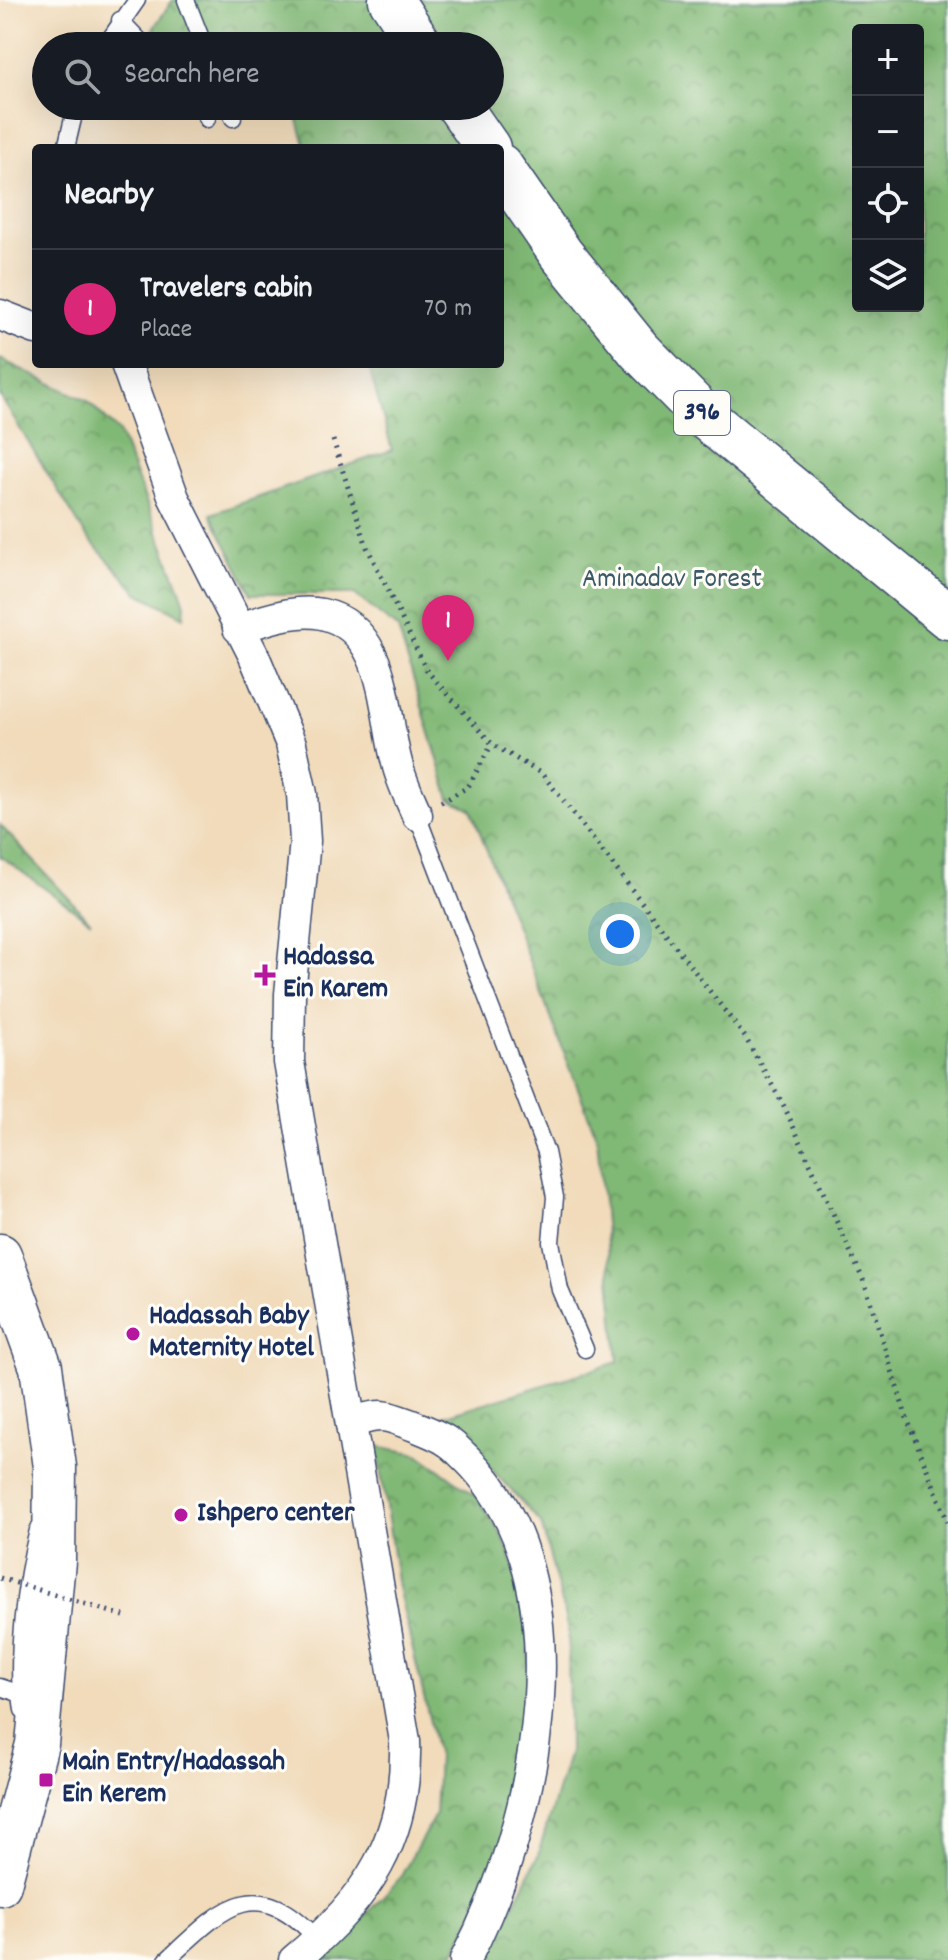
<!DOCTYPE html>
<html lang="en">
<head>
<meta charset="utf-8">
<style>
  body { margin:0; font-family:Dekko,sans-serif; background:#20242c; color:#f1f3f6 }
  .controls { position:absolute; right:24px; top:24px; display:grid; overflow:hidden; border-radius:8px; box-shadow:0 8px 32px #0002 }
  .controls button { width:72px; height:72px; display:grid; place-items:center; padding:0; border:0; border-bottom:2px solid #363941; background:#171b24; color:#f1f3f6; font:40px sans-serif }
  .you { position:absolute; left:620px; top:934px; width:28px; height:28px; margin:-20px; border:6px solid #fff; border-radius:50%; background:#1a73e8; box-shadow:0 0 0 12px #1a73e833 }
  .badge { display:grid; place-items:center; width:52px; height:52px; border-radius:50%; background:#db2777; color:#fff; font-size:26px; font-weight:700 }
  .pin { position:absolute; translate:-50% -66px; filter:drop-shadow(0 2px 4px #0008) }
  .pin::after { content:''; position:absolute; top:42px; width:28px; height:24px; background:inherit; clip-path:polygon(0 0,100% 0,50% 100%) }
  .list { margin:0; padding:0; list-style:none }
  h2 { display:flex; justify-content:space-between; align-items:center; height:104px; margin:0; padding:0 32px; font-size:34px }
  h2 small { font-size:26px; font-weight:400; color:#9ea1a6 }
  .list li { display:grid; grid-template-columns:52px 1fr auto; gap:24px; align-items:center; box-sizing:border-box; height:120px; padding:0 32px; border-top:2px solid #363941 }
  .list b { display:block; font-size:30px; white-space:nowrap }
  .list p { margin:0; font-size:26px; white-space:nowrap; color:#9ea1a6 }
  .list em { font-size:26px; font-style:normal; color:#9ea1a6 }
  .icon { flex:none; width:44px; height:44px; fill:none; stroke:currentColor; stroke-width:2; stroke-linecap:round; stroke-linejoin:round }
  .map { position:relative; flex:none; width:948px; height:1960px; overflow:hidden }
  .search { position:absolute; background:#171b24; box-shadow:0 8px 32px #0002; left:32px; top:32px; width:472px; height:88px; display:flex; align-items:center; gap:20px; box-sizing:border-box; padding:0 28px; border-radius:44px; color:#9ea1a6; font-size:30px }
  .panel { position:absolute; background:#171b24; box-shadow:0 8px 32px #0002; left:32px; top:144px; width:472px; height:224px; border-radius:8px }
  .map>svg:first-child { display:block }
  .forest { fill:url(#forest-crowns); stroke:#4e7469; stroke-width:2; fill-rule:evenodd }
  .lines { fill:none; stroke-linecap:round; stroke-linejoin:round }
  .lane-casing { stroke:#3b496c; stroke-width:19 }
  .street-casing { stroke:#3b496c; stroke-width:33 }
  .secondary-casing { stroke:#3b496c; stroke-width:45 }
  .primary-casing { stroke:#3b496c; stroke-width:47 }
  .path { stroke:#3b496c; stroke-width:5; stroke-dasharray:2 6; stroke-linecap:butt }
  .lane { stroke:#fff; stroke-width:16 }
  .street { stroke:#fff; stroke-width:30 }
  .secondary { stroke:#fff; stroke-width:42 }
  .primary { stroke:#fff; stroke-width:44 }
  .path-bridge { stroke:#3b496c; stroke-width:5; stroke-dasharray:2 6; stroke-linecap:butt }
  .poi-dot { fill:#b5179e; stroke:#fdfcf7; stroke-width:3 }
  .labels { text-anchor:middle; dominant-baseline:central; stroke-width:6; stroke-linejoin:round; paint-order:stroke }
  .shield { fill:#fdfcf7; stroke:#5f6c8c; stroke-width:2 }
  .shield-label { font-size:26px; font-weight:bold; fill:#1b2f5e }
  .park-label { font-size:28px; fill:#3c5968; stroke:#fdfcf7 }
  .poi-label { font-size:28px; font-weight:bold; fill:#1b2f5e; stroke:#fdfcf7; text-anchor:start }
</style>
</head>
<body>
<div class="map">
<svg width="948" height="1960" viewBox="0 0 948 1960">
  <defs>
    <pattern id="forest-crowns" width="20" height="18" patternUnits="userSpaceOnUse" patternTransform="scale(2)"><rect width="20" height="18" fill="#80b874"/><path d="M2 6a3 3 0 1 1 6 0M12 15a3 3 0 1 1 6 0" fill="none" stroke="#689662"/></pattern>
  </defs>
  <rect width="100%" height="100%" fill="#fdfcf7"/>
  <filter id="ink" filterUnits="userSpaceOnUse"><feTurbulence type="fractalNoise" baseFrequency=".0125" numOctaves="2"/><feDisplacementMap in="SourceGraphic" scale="16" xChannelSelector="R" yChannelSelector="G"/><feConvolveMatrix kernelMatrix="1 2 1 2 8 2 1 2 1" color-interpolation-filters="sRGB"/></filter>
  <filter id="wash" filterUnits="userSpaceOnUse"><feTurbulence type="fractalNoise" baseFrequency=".006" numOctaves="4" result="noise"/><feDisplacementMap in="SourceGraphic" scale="32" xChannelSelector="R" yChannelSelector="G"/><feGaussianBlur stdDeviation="1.8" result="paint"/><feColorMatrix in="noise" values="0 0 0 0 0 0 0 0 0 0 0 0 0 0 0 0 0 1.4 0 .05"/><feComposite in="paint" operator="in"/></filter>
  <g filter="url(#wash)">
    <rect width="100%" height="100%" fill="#f1dbbb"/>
    <g class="forest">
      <path d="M173,0H948V1960H487L537,1858L569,1752L568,1626L541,1523L443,1416L618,1362L597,1138L471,809L450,799L398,629L354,594H251L211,514L392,450L368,364H500V148H306L294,106H490V46H277L274,37L240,46H141ZM858,30H918V306H858Z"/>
      <path d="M0,359L88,401L119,432L180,589L185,604L184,617L138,593L86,536L0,396Z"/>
      <path d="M0,825L91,922L0,856Z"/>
      <path d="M377,1446L418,1454L476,1496L503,1537L515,1570L529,1639L528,1709L503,1854L451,1960H324L400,1878L435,1815L438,1756L398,1587Z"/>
    </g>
  </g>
  <g filter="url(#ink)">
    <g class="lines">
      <defs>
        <g id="lane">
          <path d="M186,0L204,46"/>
          <path d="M120,20L145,46"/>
          <path d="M105,46L137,0"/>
          <path d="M202,106L207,119"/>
          <path d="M229,106L233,118"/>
          <path d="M66,148L76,106"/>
          <path d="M417,815L546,1152L555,1197L551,1242L560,1290L585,1349"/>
          <path d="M0,1687L21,1694"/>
          <path d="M23,1710C15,1658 25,1581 38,1530"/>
          <path d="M167,1960C223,1908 255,1871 318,1940"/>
        </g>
        <g id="street">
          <path d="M0,315L36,329"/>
          <path d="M126,364L174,498L254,656L291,744L302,794L305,841L290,994L289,1062L405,1741C408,1839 367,1900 294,1960"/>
          <path d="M238,628C264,621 295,608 322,614C388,628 383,713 397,763C401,781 410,798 417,815"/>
          <path d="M351,1422C360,1420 371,1416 381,1416C392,1416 439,1435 448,1442C455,1446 460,1453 466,1458C589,1579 537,1824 465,1960"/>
        </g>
        <path id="secondary" d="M0,1255L41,1367L55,1467L54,1561L37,1744L0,1884"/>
        <g id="primary">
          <path d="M391,0L421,46"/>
          <path d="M459,106L488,148"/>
          <path d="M500,166L561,254L639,350L706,418L948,617"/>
        </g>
      </defs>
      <use href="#lane" class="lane-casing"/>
      <use href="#street" class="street-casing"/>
      <use href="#secondary" class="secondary-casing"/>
      <use href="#primary" class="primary-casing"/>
      <g class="path">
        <path d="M333,440L367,547L427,671L492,744L542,774L567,805L745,1037L784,1106L865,1284L906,1416L948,1522"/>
        <path d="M441,802L468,787L492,744"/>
      </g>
      <use href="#lane" class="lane"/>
      <use href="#street" class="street"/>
      <use href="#secondary" class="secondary"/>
      <use href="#primary" class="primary"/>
      <path class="path-bridge" d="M0,1578L124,1616"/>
    </g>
  </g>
  <g class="poi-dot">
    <path d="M261 963h8v8h8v8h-8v8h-8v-8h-8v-8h8z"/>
    <circle cx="133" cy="1334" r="8"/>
    <circle cx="181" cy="1515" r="8"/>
    <rect x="38" y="1772" width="16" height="16" rx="4"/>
  </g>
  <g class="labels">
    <rect class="shield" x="674" y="391" width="56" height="44" rx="6"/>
    <g class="shield-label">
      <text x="702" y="413">396</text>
    </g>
    <g class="park-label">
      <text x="672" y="581">Aminadav Forest</text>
    </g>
    <g class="poi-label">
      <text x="283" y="959">Hadassa<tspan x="283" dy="32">Ein Karem</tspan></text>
      <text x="149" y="1318">Hadassah Baby<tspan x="149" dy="32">Maternity Hotel</tspan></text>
      <text x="197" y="1515">Ishpero center</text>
      <text x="62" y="1764">Main Entry/Hadassah<tspan x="62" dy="32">Ein Kerem</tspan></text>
    </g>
  </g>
</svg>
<div class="controls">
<button>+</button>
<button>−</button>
<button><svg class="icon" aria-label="locate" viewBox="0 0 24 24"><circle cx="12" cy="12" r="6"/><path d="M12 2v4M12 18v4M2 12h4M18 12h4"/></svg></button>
<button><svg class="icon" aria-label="layers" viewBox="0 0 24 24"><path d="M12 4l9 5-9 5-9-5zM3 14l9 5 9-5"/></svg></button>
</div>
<div class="you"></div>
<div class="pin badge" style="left:448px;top:661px">1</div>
<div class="search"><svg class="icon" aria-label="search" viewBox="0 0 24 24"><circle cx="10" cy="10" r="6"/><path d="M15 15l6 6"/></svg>Search here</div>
<section class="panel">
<h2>Nearby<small></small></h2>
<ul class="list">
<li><span class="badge">1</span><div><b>Travelers cabin</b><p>Place</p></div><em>70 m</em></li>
</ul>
</section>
</div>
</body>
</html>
